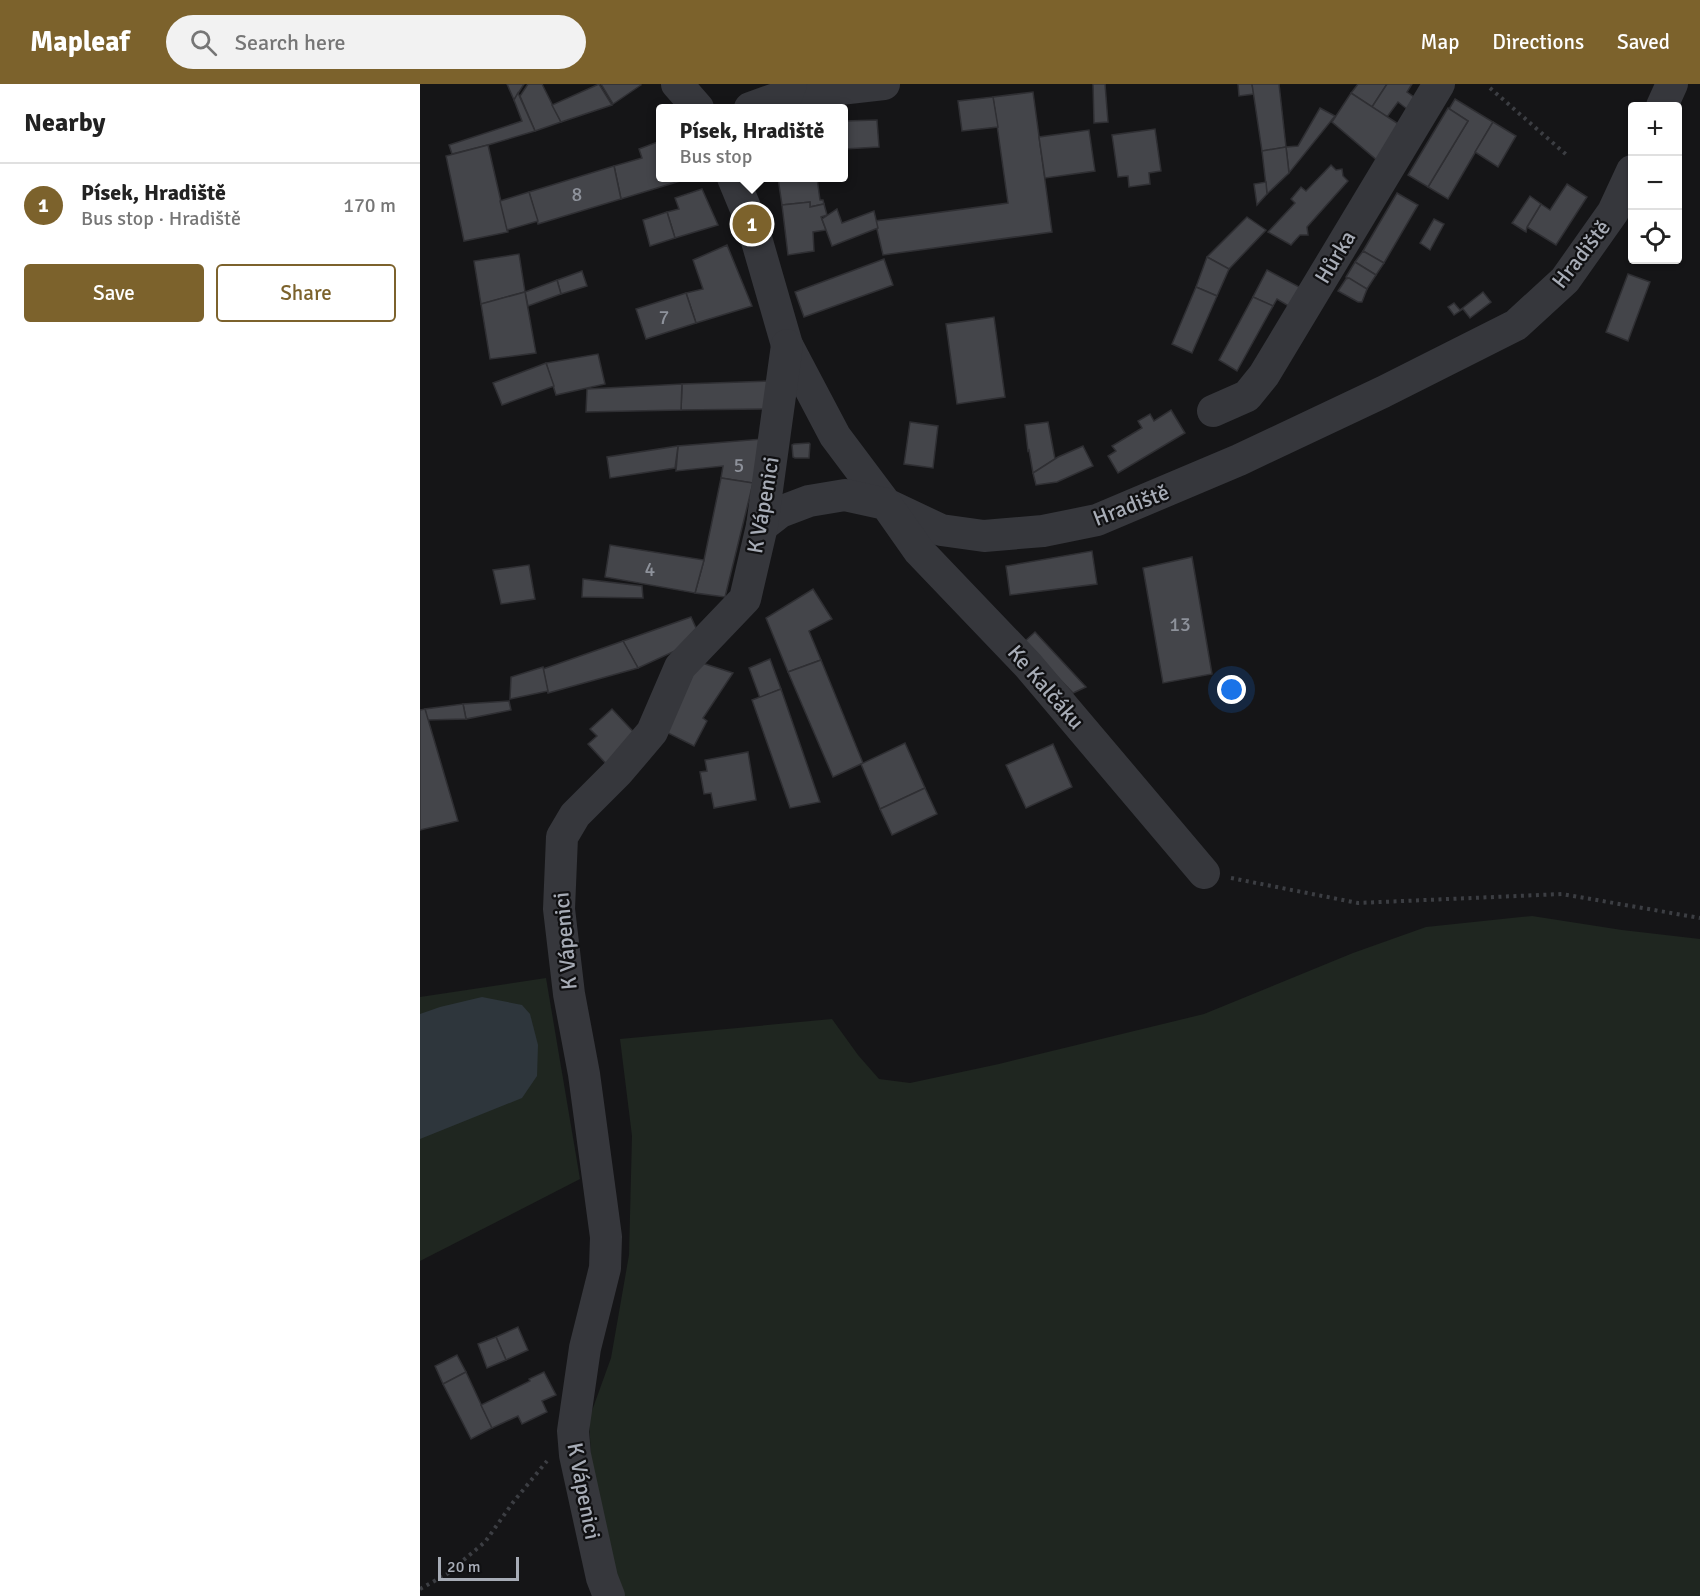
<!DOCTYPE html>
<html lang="en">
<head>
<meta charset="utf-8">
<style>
  body { margin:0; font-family:Signika,sans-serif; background:#f2f2f2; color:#222 }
  .controls { position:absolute; right:18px; top:18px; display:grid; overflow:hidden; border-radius:6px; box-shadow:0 2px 4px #0004 }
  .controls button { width:54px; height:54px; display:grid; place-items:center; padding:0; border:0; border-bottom:2px solid #e0e0e0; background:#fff; color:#222; font:30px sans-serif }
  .scale { position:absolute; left:18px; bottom:15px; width:81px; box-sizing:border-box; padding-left:6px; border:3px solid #a7acb6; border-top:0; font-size:16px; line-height:21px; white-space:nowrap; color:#a7acb6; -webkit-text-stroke:4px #101012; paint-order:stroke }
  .you { position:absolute; left:812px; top:606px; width:21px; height:21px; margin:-15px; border:4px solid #fff; border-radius:50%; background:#1a73e8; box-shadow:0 0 0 9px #1a73e833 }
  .badge { display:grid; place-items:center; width:39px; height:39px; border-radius:50%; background:#7c622c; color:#fff; font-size:20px; font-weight:700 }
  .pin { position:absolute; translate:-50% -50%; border:3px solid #fff; box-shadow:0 2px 6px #0006 }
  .popup { position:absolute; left:236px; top:20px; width:192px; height:78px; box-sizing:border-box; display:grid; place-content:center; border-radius:6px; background:#fff; filter:drop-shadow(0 2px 4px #0005); font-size:20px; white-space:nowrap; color:#767676 }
  .popup b { font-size:22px; color:#222 }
  .popup::after { content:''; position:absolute; left:50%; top:100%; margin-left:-12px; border:12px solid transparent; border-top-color:#fff }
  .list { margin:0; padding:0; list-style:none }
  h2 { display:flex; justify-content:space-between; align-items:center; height:78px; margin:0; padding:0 24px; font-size:26px }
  h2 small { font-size:20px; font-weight:400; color:#767676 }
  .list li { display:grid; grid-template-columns:39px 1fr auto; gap:18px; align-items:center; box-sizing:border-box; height:84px; padding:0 24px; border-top:2px solid #e0e0e0 }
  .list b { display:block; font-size:22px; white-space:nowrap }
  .list p { margin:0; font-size:20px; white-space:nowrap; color:#767676 }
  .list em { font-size:20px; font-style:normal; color:#767676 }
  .actions { display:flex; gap:12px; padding:18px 24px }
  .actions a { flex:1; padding:14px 0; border:2px solid #7c622c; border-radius:6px; text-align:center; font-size:21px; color:#7c622c }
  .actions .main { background:#7c622c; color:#fff }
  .icon { flex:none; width:33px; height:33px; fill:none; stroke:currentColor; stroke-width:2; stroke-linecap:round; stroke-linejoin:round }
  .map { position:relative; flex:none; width:1280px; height:1512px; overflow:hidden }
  header { display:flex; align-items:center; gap:36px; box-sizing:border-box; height:84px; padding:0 30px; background:#7c622c; color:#fff }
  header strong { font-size:28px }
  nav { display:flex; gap:33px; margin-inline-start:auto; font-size:21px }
  .search { width:420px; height:54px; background:#f2f2f2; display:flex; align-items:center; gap:15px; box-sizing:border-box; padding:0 21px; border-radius:33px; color:#767676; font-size:22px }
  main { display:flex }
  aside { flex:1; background:#fff }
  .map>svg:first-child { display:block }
  .green { fill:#1f2620 }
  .water { fill:#2e363c }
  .building { fill:#44454a; stroke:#2f2f33; stroke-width:1.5 }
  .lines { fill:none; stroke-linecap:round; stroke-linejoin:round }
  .path { stroke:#3c3e43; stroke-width:4; stroke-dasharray:3 4.5; stroke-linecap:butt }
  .minor { stroke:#36373c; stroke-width:32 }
  .labels { text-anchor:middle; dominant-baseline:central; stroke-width:4.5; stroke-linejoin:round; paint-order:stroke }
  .number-label { font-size:20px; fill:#8e929b }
  .street-label { font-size:22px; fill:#a7acb6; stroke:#101012 }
</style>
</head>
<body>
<header>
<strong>Mapleaf</strong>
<div class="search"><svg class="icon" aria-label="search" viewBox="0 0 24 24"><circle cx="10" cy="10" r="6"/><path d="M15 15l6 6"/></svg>Search here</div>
<nav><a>Map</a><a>Directions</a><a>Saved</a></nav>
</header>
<main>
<aside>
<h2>Nearby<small></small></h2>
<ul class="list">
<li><span class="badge">1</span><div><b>Písek, Hradiště</b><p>Bus stop · Hradiště</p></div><em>170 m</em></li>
</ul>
<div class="actions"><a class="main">Save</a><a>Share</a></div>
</aside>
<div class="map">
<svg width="1280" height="1512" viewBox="0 0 1280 1512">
  <rect width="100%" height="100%" fill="#151517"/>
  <g class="green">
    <path d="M1112,832L1202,846L1280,855V1512H194L174,1429L169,1335L191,1274L209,1171L212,1052L200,955L412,935L438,971L459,995L490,999L579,980L784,930L933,869L1006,843Z"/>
    <path d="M126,894L160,1095L0,1177V913Z"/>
  </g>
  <path class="water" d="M62,913L102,921L110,930L118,961L117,992L102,1014L0,1055V930L20,923Z"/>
  <g class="building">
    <path d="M87,0H104L94,16Z"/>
    <path d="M108,0H122L141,38L115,47L100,12Z"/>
    <path d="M179,0L192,21L141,38L132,21Z"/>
    <path d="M181,0H220L221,1L193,20Z"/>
    <path d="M673,0H685L688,38L674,39Z"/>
    <path d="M818,0H832L834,10L819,12Z"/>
    <path d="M832,0H859L866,63L842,67Z"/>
    <path d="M938,0H967L952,23L931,9Z"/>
    <path d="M967,0H992L987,8L994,13L987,25L978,18L967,33L952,23Z"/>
    <path d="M613,8L632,148L463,171L455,137L588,119L573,13Z"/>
    <path d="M98,9L115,47L68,61L32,70L29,61L102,37L94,16Z"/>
    <path d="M931,9L980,41L958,77L912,38Z"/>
    <path d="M573,13L578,43L542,47L538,17Z"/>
    <path d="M1035,15L1073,38L1028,115L1008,103L1048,37L1029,25Z"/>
    <path d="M900,24L915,32L869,89L866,63L878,62Z"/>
    <path d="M1028,24L1048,37L1008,103L988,91Z"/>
    <path d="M457,36L459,63L424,65V37Z"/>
    <path d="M1073,38L1096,52L1078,83L1055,68Z"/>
    <path d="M735,45L741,87L729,89L730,100L709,103L708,92L698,93L692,51Z"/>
    <path d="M669,46L675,87L625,94L619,53Z"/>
    <path d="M240,57V94H270L201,115L194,82L222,74L219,65Z"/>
    <path d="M68,61L88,148L44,157L26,72Z"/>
    <path d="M866,63L869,89L847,110L842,67Z"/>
    <path d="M911,81L916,86L922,85L923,92L928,97L887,143L888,151H880L871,161L848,148L875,119L871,115L881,103L886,107Z"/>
    <path d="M194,82L201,115L118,140L109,108Z"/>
    <path d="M358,94H397L400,116H403L404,120L390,123V118L362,121Z"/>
    <path d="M846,98L847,110L837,121L834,100Z"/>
    <path d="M1147,100L1167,113L1136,161L1107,143L1121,120L1130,126Z"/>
    <path d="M282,105L298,141L255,154L247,128L259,125L255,114Z"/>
    <path d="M109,108L118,137L87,146L80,117Z"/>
    <path d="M977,109L998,121L964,179L943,167Z"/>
    <path d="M1110,112L1121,120L1107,143L1106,148L1092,139Z"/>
    <path d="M390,118V123L404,120L407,131L401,133L406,146L393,148L394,167L368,171L362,121Z"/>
    <path d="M417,125L422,139L454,127L458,144L412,162L402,135Z"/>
    <path d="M247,128L255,154L230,162L223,136Z"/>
    <path d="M827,133L846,146L809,185L787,173Z"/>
    <path d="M1014,135L1024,140L1010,166L1000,159Z"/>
    <path d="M307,161L332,222L276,239L266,209L283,205L273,176Z"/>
    <path d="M943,167L964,179L956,191L935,178Z"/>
    <path d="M99,170L105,208L61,220L54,177Z"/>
    <path d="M787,173L809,185L797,212L776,203Z"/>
    <path d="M464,175L473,201L384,233L375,208Z"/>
    <path d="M935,178L956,191L947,205L926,193Z"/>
    <path d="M847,186L883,205L872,224L857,215L853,222L833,213Z"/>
    <path d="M162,187L167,202L141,210L137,196Z"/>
    <path d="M1208,190L1230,198L1208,257L1186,248Z"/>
    <path d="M929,194L947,205L942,218H938L918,207L926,195Z"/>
    <path d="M137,196L141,210L108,222L105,208Z"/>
    <path d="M776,203L797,212L772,269L752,260Z"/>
    <path d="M105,208L116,269L70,275L61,220Z"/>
    <path d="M1063,208L1071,218L1050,234L1043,225L1034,231L1028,223L1034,219L1040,226Z"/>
    <path d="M266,209L276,239L226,255L216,225Z"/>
    <path d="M833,213L853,222L817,287L799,276Z"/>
    <path d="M574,233L585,313L537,320L526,240Z"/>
    <path d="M178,270L185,300L136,311L126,279Z"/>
    <path d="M126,279L134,302L82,321L73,299Z"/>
    <path d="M348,297V325L261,326L262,300Z"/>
    <path d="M262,300L261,326L166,328L167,305Z"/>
    <path d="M751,326L765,349L698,389L688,372L696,367L692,362L722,344L718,337L730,330L734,337Z"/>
    <path d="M490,338L518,342L513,384L484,380Z"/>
    <path d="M628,338L635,375L613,389L609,366L608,367L605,341Z"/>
    <path d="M342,355L333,399L301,394L303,382L256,387L258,362Z"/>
    <path d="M389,359L390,360L389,374H375L373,373L372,361L374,360Z"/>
    <path d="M258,362L255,384L190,394L187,373Z"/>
    <path d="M663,362L673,382L637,398L616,401L613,389L638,373Z"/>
    <path d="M301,394L333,399L305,513L275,509L284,476Z"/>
    <path d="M190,461L284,476L275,509L185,493Z"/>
    <path d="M672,467L677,500L590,511L586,482Z"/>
    <path d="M772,473L792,590L743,599L723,484Z"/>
    <path d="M109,481L115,515L81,520L73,486Z"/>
    <path d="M163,495L222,502L223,514L162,513Z"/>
    <path d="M393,505L412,535L389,547L401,576L368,588L346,534Z"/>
    <path d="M271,533L281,555L218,584L203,557Z"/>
    <path d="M615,548L666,603L653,609L604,558Z"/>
    <path d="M203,557L218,584L128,609L123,585Z"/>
    <path d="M350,575L361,605L340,614L329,584Z"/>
    <path d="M401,576L443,679L413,693L368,588Z"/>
    <path d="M279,578L313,589L283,634L287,637L274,662L244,647Z"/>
    <path d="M123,583L128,607L90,615L91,593Z"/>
    <path d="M361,605L400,718L370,724L332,616Z"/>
    <path d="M89,617L91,626L46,635L43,620Z"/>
    <path d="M43,620L46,635L7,636L5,625Z"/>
    <path d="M5,625L38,737L0,746V626Z"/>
    <path d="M192,625L222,657L191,685L168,660L177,652L170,645Z"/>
    <path d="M485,659L505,704L460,725L441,680Z"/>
    <path d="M633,660L652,703L606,724L586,681Z"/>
    <path d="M328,668L336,716L294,724L291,709L284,710L280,688L287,687L285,676Z"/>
    <path d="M505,704L517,730L472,751L460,725Z"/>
    <path d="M98,1243L108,1266L86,1276L76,1253Z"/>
    <path d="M76,1253L86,1276L67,1284L58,1260Z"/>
    <path d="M37,1271L46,1288L23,1300L15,1282Z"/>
    <path d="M46,1288L72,1344L51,1355L23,1300Z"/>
    <path d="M124,1288L136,1311L122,1317L127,1328L102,1340L98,1332L72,1344L61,1321L110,1297L109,1295Z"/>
  </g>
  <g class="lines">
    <g class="path">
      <path d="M1070,4L1149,73"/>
      <path d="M811,794L938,819L1142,810L1280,834"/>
      <path d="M0,1505L27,1490L65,1458L94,1417L127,1377"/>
    </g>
    <g class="minor">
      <path d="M257,0L278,24"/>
      <path d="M367,11L464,0"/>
      <path d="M1242,22L1252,0"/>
      <path d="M330,24L367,11L371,0"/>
      <path d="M313,94L332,140L367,261L415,352L466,420L521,446L564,452L623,447L677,436L819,376L963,308L1096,241L1145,196L1193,128L1212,87"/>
      <path d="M793,327L827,312L844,291L1019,0"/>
      <path d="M342,442L360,428L389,417L425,411L466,420L499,467L608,581L784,789"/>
      <path d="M189,1512L182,1494L155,1371L153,1347L165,1264L185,1184L186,1153L164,990L149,910L139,825L142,753L155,731L198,688L232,648L260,583L325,515L342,442L367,261"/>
    </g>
  </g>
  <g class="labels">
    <g class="number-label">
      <text x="157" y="110">8</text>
      <text x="244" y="233">7</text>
      <text x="319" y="381">5</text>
      <text x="230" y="485">4</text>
      <text x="760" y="540">13</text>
    </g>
    <g class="street-label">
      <text transform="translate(1161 170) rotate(-52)">Hradiště</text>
      <text transform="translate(915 173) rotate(-59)">Hůrka</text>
      <text transform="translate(343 421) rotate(-80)">K Vápenici</text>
      <text transform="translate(711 421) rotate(-21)">Hradiště</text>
      <text transform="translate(626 603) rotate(49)">Ke Kalčáku</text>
      <text transform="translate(145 857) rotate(-95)">K Vápenici</text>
      <text transform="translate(164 1407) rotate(79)">K Vápenici</text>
    </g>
  </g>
</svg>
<div class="controls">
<button>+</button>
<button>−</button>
<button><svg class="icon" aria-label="locate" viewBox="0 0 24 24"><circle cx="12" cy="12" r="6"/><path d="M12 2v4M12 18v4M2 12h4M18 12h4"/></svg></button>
</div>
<div class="scale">20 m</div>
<div class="you"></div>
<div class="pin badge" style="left:332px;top:140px">1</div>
<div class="popup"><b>Písek, Hradiště</b>Bus stop</div>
</div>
</main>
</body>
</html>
